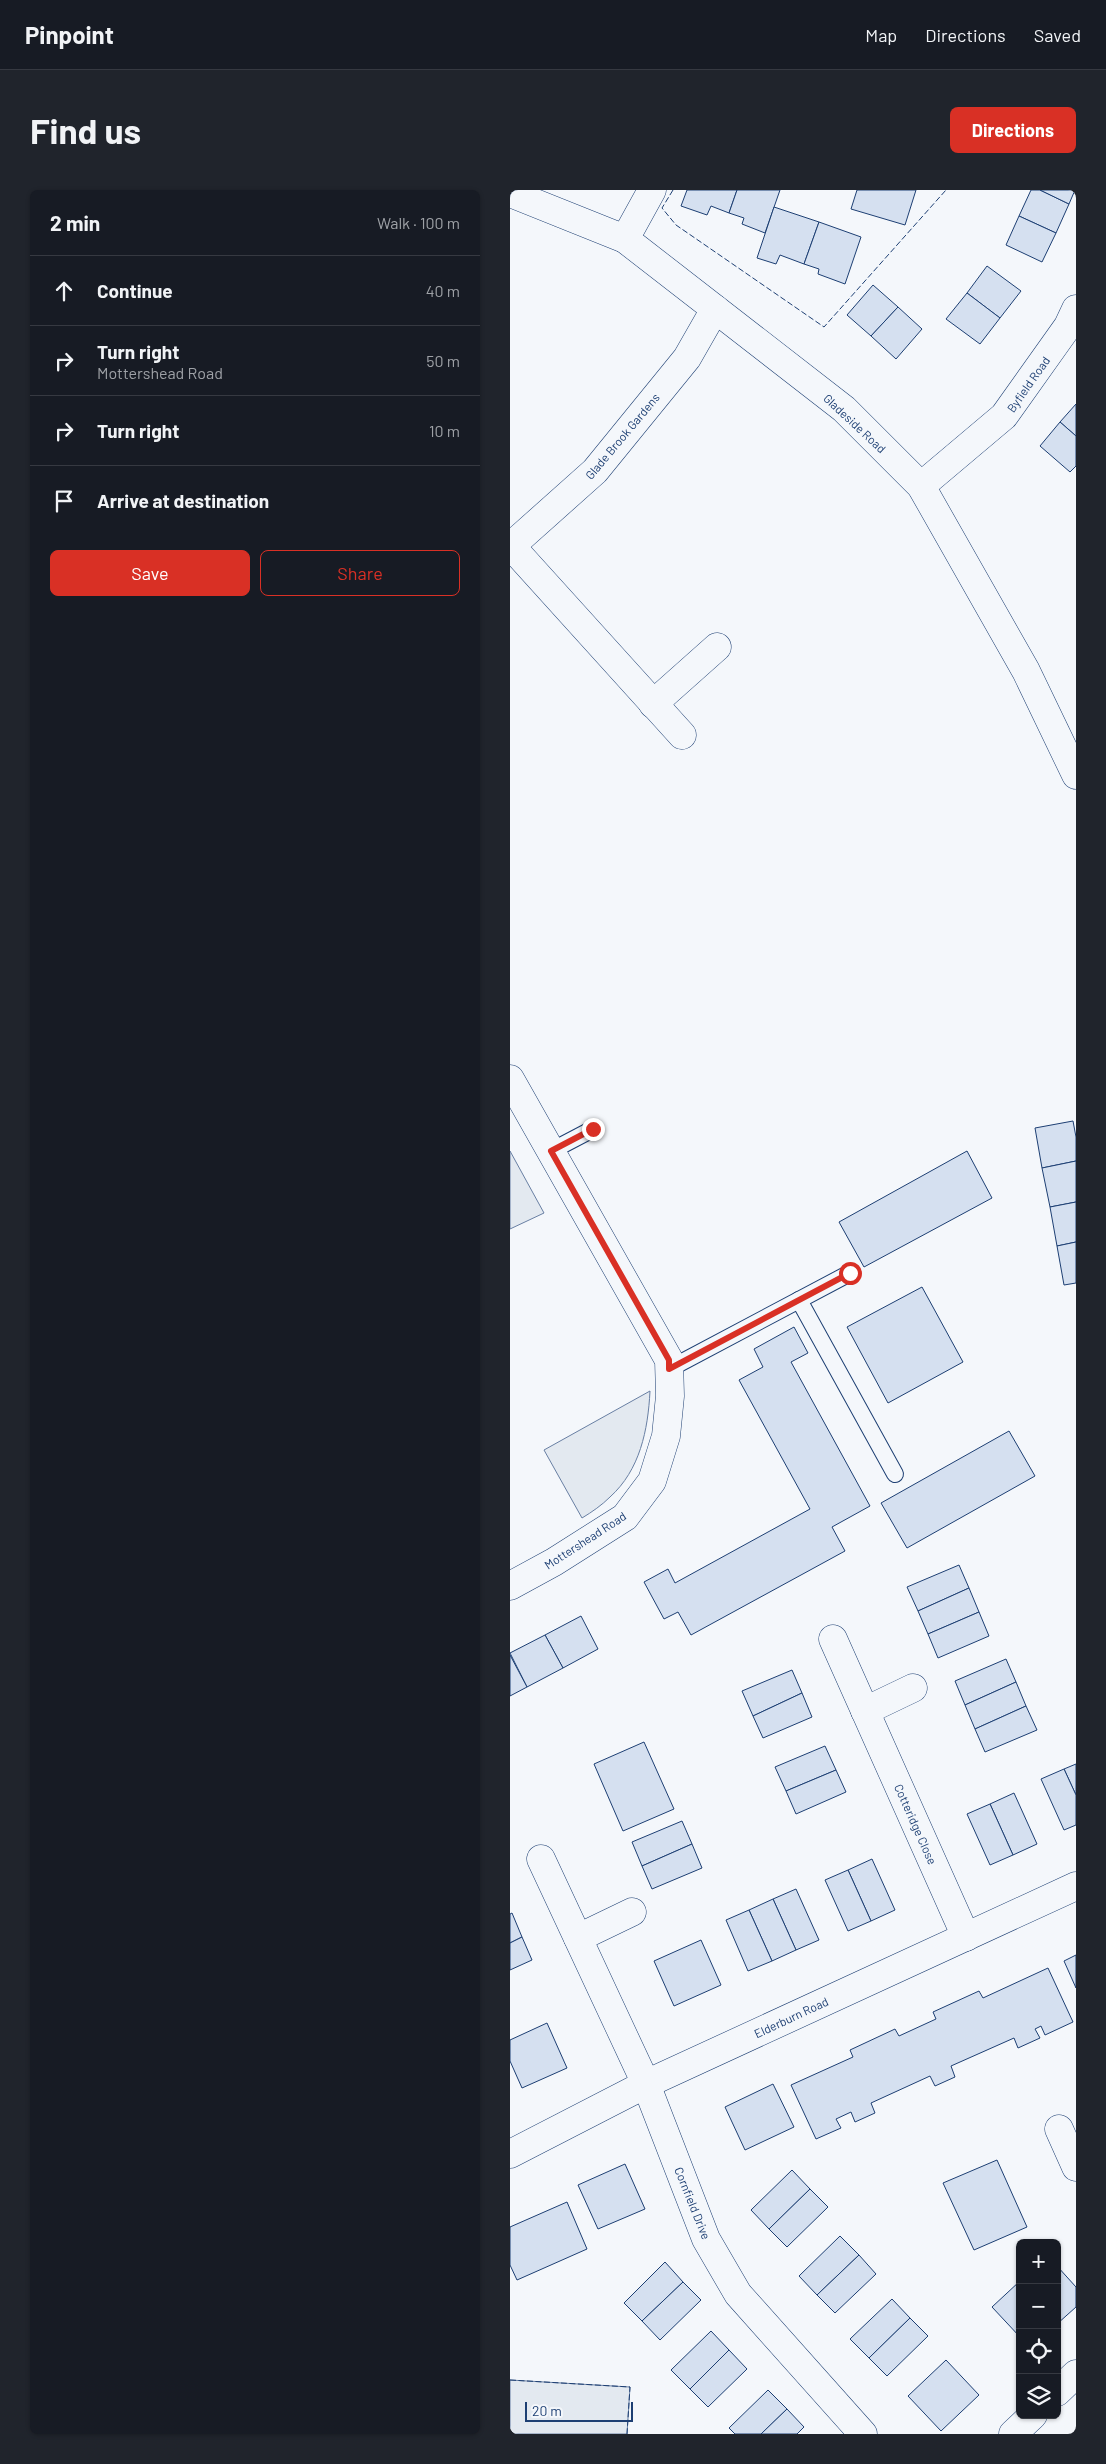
<!DOCTYPE html>
<html lang="en">
<head>
<meta charset="utf-8">
<style>
  body { margin:0; font-family:Barlow,sans-serif; background:#20242c; color:#f1f3f6 }
  .controls { position:absolute; right:15px; bottom:15px; display:grid; overflow:hidden; border-radius:8px; box-shadow:0 1px 4px #0004 }
  .controls button { width:45px; height:45px; display:grid; place-items:center; padding:0; border:0; border-bottom:1px solid #363941; background:#171b24; color:#f1f3f6; font:25px sans-serif }
  .scale { position:absolute; left:15px; bottom:12px; width:108px; box-sizing:border-box; padding-left:5px; border:2px solid #1d3f73; border-top:0; font-size:14px; line-height:18px; white-space:nowrap; color:#1d3f73; -webkit-text-stroke:4px #f4f7fb; paint-order:stroke }
  .stop { position:absolute; width:15px; height:15px; margin:-11px; border:4px solid #d93025; border-radius:50%; background:#fff }
  .stop.end { background:#d93025; border-color:#fff; box-shadow:0 1px 5px #0008 }
  .list { margin:0; padding:0; list-style:none }
  h2 { display:flex; justify-content:space-between; align-items:center; height:65px; margin:0; padding:0 20px; font-size:21px }
  h2 small { font-size:16px; font-weight:400; color:#9ea1a6 }
  .list li { display:grid; grid-template-columns:32px 1fr auto; gap:15px; align-items:center; box-sizing:border-box; height:70px; padding:0 20px; border-top:1px solid #363941 }
  .list b { display:block; font-size:19px; white-space:nowrap }
  .list p { margin:0; font-size:16px; white-space:nowrap; color:#9ea1a6 }
  .list em { font-size:16px; font-style:normal; color:#9ea1a6 }
  .actions { display:flex; gap:10px; padding:15px 20px }
  .actions a { flex:1; padding:11px 0; border:1px solid #d93025; border-radius:8px; text-align:center; font-size:18px; color:#d93025 }
  .actions .main { background:#d93025; color:#fff }
  .icon { flex:none; width:28px; height:28px; fill:none; stroke:currentColor; stroke-width:2; stroke-linecap:round; stroke-linejoin:round }
  .map { position:relative; flex:none; width:566px; height:2244px; overflow:hidden; border-radius:8px }
  header { display:flex; align-items:center; gap:30px; box-sizing:border-box; height:70px; padding:0 25px; background:#171b24; border-bottom:1px solid #363941 }
  header strong { font-size:24px }
  nav { display:flex; gap:28px; margin-inline-start:auto; font-size:18px }
  .intro { display:flex; align-items:center; justify-content:space-between; box-sizing:border-box; height:120px; padding:0 30px }
  h1 { margin:0; font-size:35px }
  .button { padding:12px 22px; border-radius:8px; background:#d93025; color:#fff; font-size:18px; font-weight:700 }
  main { display:flex; gap:30px; padding:0 30px }
  aside { flex:1; background:#171b24; border-radius:8px; box-shadow:0 1px 4px #0004 }
  .map>svg:first-child { display:block }
  .green { fill:#e3e9f0; stroke:#687fa3 }
  .building { fill:#d5e0f0; stroke:#1d3f73 }
  .lines { fill:none; stroke-linecap:round; stroke-linejoin:round }
  .lane-casing { stroke:#1d3f73; stroke-width:18 }
  .street-casing { stroke:#1d3f73; stroke-width:29 }
  .lane { stroke:#f4f7fb; stroke-width:16 }
  .street { stroke:#f4f7fb; stroke-width:28 }
  .fence { stroke:#1d3f73; stroke-width:1; stroke-dasharray:6 2.5; stroke-linecap:butt }
  .route { stroke:#d93025; stroke-width:6 }
  .labels { text-anchor:middle; dominant-baseline:central; stroke-width:4; stroke-linejoin:round; paint-order:stroke }
  .street-label { font-size:12px; fill:#1d3f73; stroke:#f4f7fb }
</style>
</head>
<body>
<header>
<strong>Pinpoint</strong>
<nav><a>Map</a><a>Directions</a><a>Saved</a></nav>
</header>
<div class="intro"><h1>Find us</h1><a class="button">Directions</a></div>
<main>
<aside>
<h2>2 min<small>Walk · 100 m</small></h2>
<ul class="list">
<li><svg class="icon" aria-label="ahead" viewBox="0 0 24 24"><path d="M12 20V5M6 11l6-6 6 6"/></svg><div><b>Continue</b></div><em>40 m</em></li>
<li><svg class="icon" aria-label="right" viewBox="0 0 24 24"><path d="M7 20v-9h11M14 6l5 5-5 5"/></svg><div><b>Turn right</b><p>Mottershead Road</p></div><em>50 m</em></li>
<li><svg class="icon" aria-label="right" viewBox="0 0 24 24"><path d="M7 20v-9h11M14 6l5 5-5 5"/></svg><div><b>Turn right</b></div><em>10 m</em></li>
<li><svg class="icon" aria-label="arrive" viewBox="0 0 24 24"><path d="M6 21V4h12l-3 4 3 4H6"/></svg><div><b>Arrive at destination</b></div></li>
</ul>
<div class="actions"><a class="main">Save</a><a>Share</a></div>
</aside>
<div class="map">
<svg width="566" height="2244" viewBox="0 0 566 2244">
  <rect width="100%" height="100%" fill="#f4f7fb"/>
  <g class="green">
    <path d="M0,961L34,1023L0,1039Z"/>
    <path d="M140,1201C138,1240 130,1280 100,1307C92,1315 82,1322 72,1328L34,1260Z"/>
    <path d="M0,2190L120,2197L117,2244H0Z"/>
  </g>
  <g class="building">
    <path d="M177,0H227L219,23L201,16L197,25L171,16Z"/>
    <path d="M227,0H270L255,43L232,34L234,28L219,23Z"/>
    <path d="M347,0H406L395,35L341,19Z"/>
    <path d="M521,0H530L559,14L546,43L509,26Z"/>
    <path d="M530,0H565L559,14Z"/>
    <path d="M264,17L309,32L294,74L270,65L266,74L247,68Z"/>
    <path d="M509,26L546,43L532,72L496,55Z"/>
    <path d="M309,32L351,47L335,94L308,84L309,79L294,74Z"/>
    <path d="M477,76L511,101L490,128L457,103Z"/>
    <path d="M363,95L388,117L361,146L337,125Z"/>
    <path d="M457,103L490,128L470,154L436,129Z"/>
    <path d="M388,117L412,139L386,169L361,146Z"/>
    <path d="M566,214V246L550,232Z"/>
    <path d="M550,232L566,246V276L560,282L530,256Z"/>
    <path d="M563,931L566,947V971L532,978L525,938Z"/>
    <path d="M457,961L482,1008L354,1077L329,1032Z"/>
    <path d="M566,971V1012L540,1017L532,978Z"/>
    <path d="M566,1012V1052L547,1056L540,1017Z"/>
    <path d="M566,1052V1093L554,1095L547,1056Z"/>
    <path d="M412,1097L453,1172L378,1213L337,1137Z"/>
    <path d="M284,1137L298,1163L281,1172L360,1316L322,1337L335,1361L181,1445L168,1422L154,1429L134,1392L158,1379L165,1393L300,1319L229,1190L253,1177L244,1159Z"/>
    <path d="M499,1241L525,1286L397,1358L371,1313Z"/>
    <path d="M449,1375L459,1398L408,1421L397,1397Z"/>
    <path d="M459,1398L469,1422L418,1444L408,1421Z"/>
    <path d="M469,1422L479,1446L428,1468L418,1444Z"/>
    <path d="M71,1426L88,1459L53,1478L35,1445Z"/>
    <path d="M35,1445L53,1478L17,1497L0,1463Z"/>
    <path d="M0,1465L17,1497L0,1506Z"/>
    <path d="M496,1469L506,1492L455,1515L445,1491Z"/>
    <path d="M282,1480L292,1503L243,1526L232,1501Z"/>
    <path d="M506,1492L516,1516L465,1539L455,1515Z"/>
    <path d="M292,1503L302,1527L253,1548L243,1526Z"/>
    <path d="M516,1516L527,1540L475,1562L465,1539Z"/>
    <path d="M134,1552L164,1619L113,1641L84,1574Z"/>
    <path d="M315,1556L326,1580L276,1601L265,1577Z"/>
    <path d="M566,1574V1605L554,1579Z"/>
    <path d="M554,1579L566,1605V1635L554,1640L531,1589Z"/>
    <path d="M326,1580L336,1602L286,1624L276,1601Z"/>
    <path d="M504,1603L527,1654L503,1665L480,1614Z"/>
    <path d="M480,1614L503,1665L480,1675L457,1624Z"/>
    <path d="M172,1631L182,1654L132,1676L122,1652Z"/>
    <path d="M182,1654L192,1678L142,1699L132,1676Z"/>
    <path d="M362,1669L385,1720L361,1731L338,1680Z"/>
    <path d="M338,1680L361,1731L338,1741L315,1690Z"/>
    <path d="M286,1699L309,1750L286,1760L263,1709Z"/>
    <path d="M263,1709L286,1760L262,1771L239,1720Z"/>
    <path d="M239,1720L262,1771L238,1781L216,1730Z"/>
    <path d="M2,1723L12,1747L0,1753V1724Z"/>
    <path d="M12,1747L22,1770L0,1780V1753Z"/>
    <path d="M191,1750L211,1795L164,1816L144,1771Z"/>
    <path d="M566,1765V1798L554,1771Z"/>
    <path d="M538,1778L563,1832L535,1845L531,1836L525,1839L530,1848L508,1858L504,1848L441,1876L445,1887L425,1896L420,1886L361,1913L365,1923L345,1932L341,1922L326,1929L331,1938L306,1949L281,1895L343,1867L340,1860L385,1839L389,1846L426,1829L423,1822L469,1801L473,1808Z"/>
    <path d="M37,1833L57,1878L12,1898L0,1871V1850Z"/>
    <path d="M263,1894L284,1937L235,1960L215,1917Z"/>
    <path d="M487,1970L517,2037L464,2060L433,1993Z"/>
    <path d="M115,1974L135,2019L88,2039L68,1995Z"/>
    <path d="M282,1980L300,1999L259,2039L241,2020Z"/>
    <path d="M300,1999L318,2017L277,2057L259,2039Z"/>
    <path d="M57,2012L77,2059L7,2090L0,2075V2037Z"/>
    <path d="M330,2046L349,2065L307,2105L289,2086Z"/>
    <path d="M349,2065L366,2084L325,2123L307,2105Z"/>
    <path d="M155,2072L173,2092L132,2131L114,2113Z"/>
    <path d="M547,2076L566,2097V2117L547,2134Z"/>
    <path d="M510,2091V2147L482,2117Z"/>
    <path d="M173,2092L191,2110L150,2150L132,2131Z"/>
    <path d="M382,2109L400,2128L359,2168L340,2149Z"/>
    <path d="M400,2128L418,2146L377,2186L359,2168Z"/>
    <path d="M201,2141L219,2160L180,2199L161,2180Z"/>
    <path d="M219,2160L237,2179L198,2217L180,2199Z"/>
    <path d="M436,2170L469,2205L431,2241L398,2206Z"/>
    <path d="M258,2200L277,2219L251,2244H225L219,2238Z"/>
    <path d="M277,2219L294,2237L287,2244H251Z"/>
  </g>
  <g class="lines">
    <defs>
      <g id="lane">
        <path d="M41,961L83,939"/>
        <path d="M289,1110L385,1284"/>
        <path d="M159,1179L340,1083"/>
      </g>
      <g id="street">
        <path d="M0,3L115,49L334,219L411,296L516,481L566,585"/>
        <path d="M115,49L142,0"/>
        <path d="M411,296L494,226L558,136L566,119"/>
        <path d="M0,355L172,545"/>
        <path d="M1,356L85,281L177,168L205,119"/>
        <path d="M143,514L207,457"/>
        <path d="M0,889L159,1170L160,1206L156,1246L142,1291L115,1327L44,1372L0,1396"/>
        <path d="M323,1449L456,1747"/>
        <path d="M355,1521L403,1498"/>
        <path d="M31,1669L136,1894L196,2049L228,2104L353,2244"/>
        <path d="M68,1748L122,1722"/>
        <path d="M549,1939L566,1977"/>
        <path d="M0,1964L136,1894L566,1696"/>
        <path d="M547,2202L566,2184"/>
        <path d="M503,2244L523,2225"/>
      </g>
    </defs>
    <use href="#lane" class="lane-casing"/>
    <use href="#street" class="street-casing"/>
    <use href="#lane" class="lane"/>
    <use href="#street" class="street"/>
    <g class="fence">
      <path d="M163,0L152,18L166,35L314,137L436,0"/>
      <path d="M0,2190L120,2197L117,2244"/>
    </g>
  </g>
  <g class="lines">
    <path class="route" d="M83,939L41,961L159,1170V1179L340,1083"/>
  </g>
  <g class="labels">
    <g class="street-label">
      <text transform="translate(518 194) rotate(-55)">Byfield Road</text>
      <text transform="translate(345 233) rotate(43)">Gladeside Road</text>
      <text transform="translate(112 246) rotate(-50)">Glade Brook Gardens</text>
      <text transform="translate(75 1350) rotate(-33)">Mottershead Road</text>
      <text transform="translate(406 1634) rotate(66)">Cotteridge Close</text>
      <text transform="translate(281 1827) rotate(-25)">Elderburn Road</text>
      <text transform="translate(183 2013) rotate(68)">Cornfield Drive</text>
    </g>
  </g>
</svg>
<div class="controls">
<button>+</button>
<button>−</button>
<button><svg class="icon" aria-label="locate" viewBox="0 0 24 24"><circle cx="12" cy="12" r="6"/><path d="M12 2v4M12 18v4M2 12h4M18 12h4"/></svg></button>
<button><svg class="icon" aria-label="layers" viewBox="0 0 24 24"><path d="M12 4l9 5-9 5-9-5zM3 14l9 5 9-5"/></svg></button>
</div>
<div class="scale">20 m</div>
<div class="stop" style="left:340px;top:1083px"></div>
<div class="stop end" style="left:83px;top:939px"></div>
</div>
</main>
</body>
</html>
